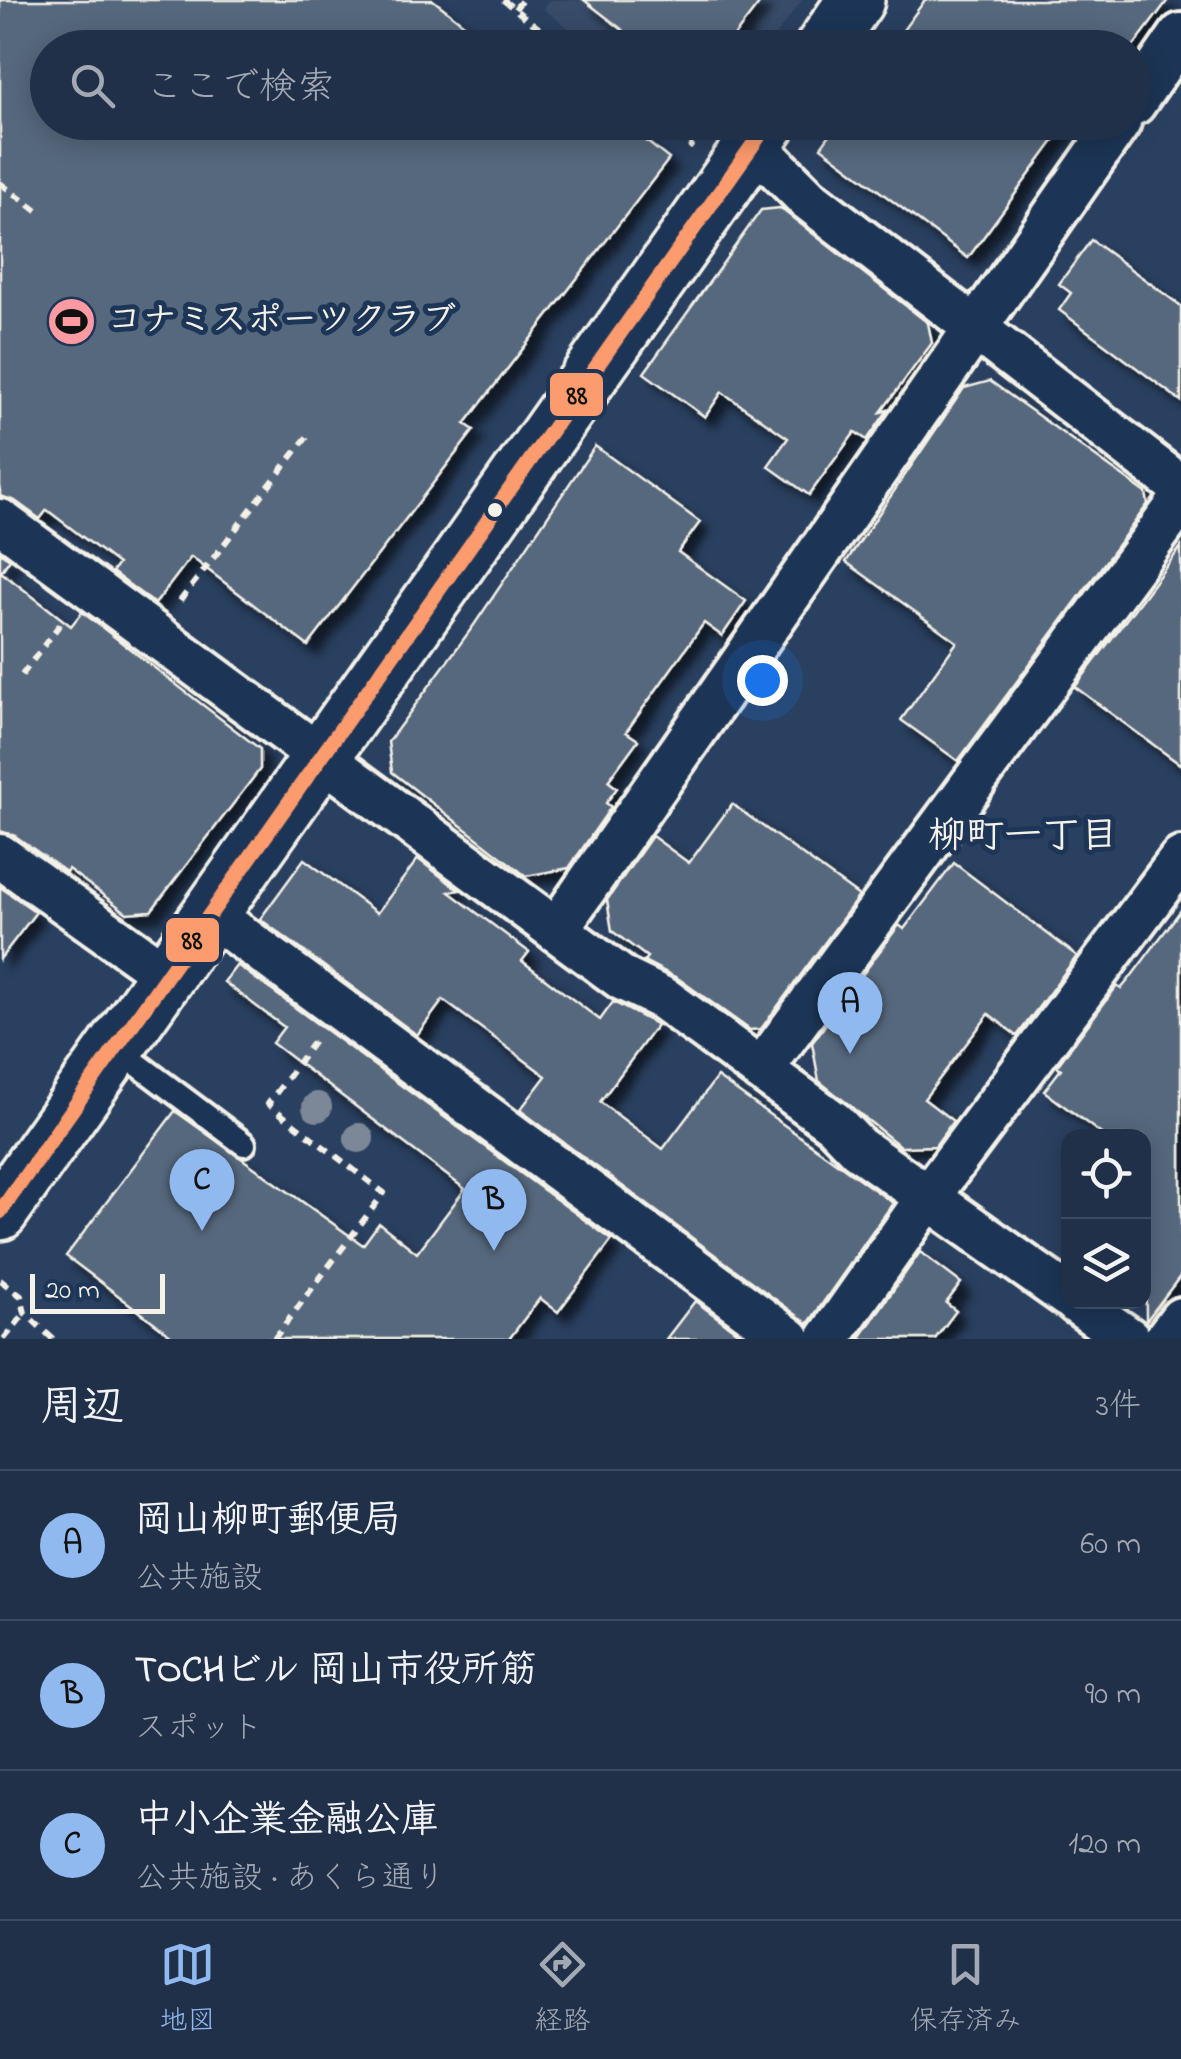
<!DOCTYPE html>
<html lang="ja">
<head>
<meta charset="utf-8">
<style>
  body { margin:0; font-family:"Indie Flower","Klee One",sans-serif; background:#28384f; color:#f1f3f6 }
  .controls { position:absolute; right:30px; bottom:30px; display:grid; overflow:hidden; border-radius:20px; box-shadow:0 5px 25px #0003 }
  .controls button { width:90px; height:90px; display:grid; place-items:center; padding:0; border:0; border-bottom:2px solid #3d4b60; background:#203048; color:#f1f3f6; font:50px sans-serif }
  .scale { position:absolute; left:30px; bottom:25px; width:135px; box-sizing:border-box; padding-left:10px; border:5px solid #f4f1e8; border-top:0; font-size:28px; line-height:35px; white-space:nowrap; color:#f4f1e8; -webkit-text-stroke:8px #1d3557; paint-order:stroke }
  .you { position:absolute; left:762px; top:680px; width:35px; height:35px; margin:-25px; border:8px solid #fff; border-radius:50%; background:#1a73e8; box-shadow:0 0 0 15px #1a73e833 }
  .badge { display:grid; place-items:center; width:65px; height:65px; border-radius:50%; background:#90b9f0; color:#111; font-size:32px; font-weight:700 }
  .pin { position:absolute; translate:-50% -82px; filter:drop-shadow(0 2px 5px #0008) }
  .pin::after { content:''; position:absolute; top:52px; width:35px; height:30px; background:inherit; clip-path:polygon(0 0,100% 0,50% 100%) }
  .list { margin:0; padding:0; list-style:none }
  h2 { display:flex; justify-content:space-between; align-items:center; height:130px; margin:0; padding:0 40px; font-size:42px }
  h2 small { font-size:32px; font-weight:400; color:#a2a9b4 }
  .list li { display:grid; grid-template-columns:65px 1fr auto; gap:30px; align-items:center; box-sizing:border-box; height:150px; padding:0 40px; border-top:2px solid #3d4b60 }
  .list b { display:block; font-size:38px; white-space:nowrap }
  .list p { margin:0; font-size:32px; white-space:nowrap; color:#a2a9b4 }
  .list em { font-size:32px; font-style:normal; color:#a2a9b4 }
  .icon { flex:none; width:55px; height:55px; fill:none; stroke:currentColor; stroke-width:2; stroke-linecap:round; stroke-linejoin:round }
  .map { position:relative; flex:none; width:1181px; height:1339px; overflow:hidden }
  .search { position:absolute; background:#203048; box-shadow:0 5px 25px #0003; left:30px; right:30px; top:30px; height:110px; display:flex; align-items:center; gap:25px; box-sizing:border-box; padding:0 35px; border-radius:55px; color:#a2a9b4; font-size:38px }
  .sheet { height:580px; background:#203048 }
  nav { display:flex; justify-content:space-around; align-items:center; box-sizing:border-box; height:140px; border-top:2px solid #3d4b60; background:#203048; font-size:28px; color:#a2a9b4 }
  nav a { display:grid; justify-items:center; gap:5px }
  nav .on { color:#90b9f0 }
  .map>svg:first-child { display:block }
  .built { fill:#374c69 }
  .building { fill:#56677d; stroke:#f4f1e8; stroke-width:2.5; filter:url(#shadow) }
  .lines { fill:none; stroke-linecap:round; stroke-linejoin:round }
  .service-casing { stroke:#f4f1e8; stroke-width:30 }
  .minor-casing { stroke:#f4f1e8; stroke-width:50 }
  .tertiary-casing { stroke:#f4f1e8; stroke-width:62 }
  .path { stroke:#f4f1e8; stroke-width:6; stroke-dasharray:10 8; stroke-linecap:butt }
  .service { stroke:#1d3557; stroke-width:22 }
  .minor { stroke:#1d3557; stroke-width:42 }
  .tertiary { stroke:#1d3557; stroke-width:55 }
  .bus-1-casing { stroke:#1d3557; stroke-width:22 }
  .bus-1 { stroke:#fc9b6d; stroke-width:15 }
  .tree { fill:#7c8897 }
  .bus-dot { fill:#f4f1e8; stroke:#1d3557; stroke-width:4 }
  .labels { text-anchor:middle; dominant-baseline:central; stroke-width:10; stroke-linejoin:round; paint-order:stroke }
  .poi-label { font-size:35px; font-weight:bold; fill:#f4f1e8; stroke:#1d3557; text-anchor:start }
  .neighbourhood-label { font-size:38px; font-weight:bold; fill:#f4f1e8; stroke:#1d3557 }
  .line-badge { stroke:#1d3557; stroke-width:4 }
  .pale-badge-label { font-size:28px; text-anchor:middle; font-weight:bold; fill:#111 }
</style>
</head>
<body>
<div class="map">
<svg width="1181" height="1339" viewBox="0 0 1181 1339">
  <defs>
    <filter id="shadow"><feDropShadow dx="9" dy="9" stdDeviation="5" flood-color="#0009"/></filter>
  </defs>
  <rect width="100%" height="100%" fill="#2a4060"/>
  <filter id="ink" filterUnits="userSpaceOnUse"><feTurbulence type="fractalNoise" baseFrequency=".01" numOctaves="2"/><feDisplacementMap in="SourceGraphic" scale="20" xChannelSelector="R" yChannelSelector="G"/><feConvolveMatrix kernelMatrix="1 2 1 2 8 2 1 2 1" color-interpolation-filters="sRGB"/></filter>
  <g filter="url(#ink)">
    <path class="built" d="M549,0H802L766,48L594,47L543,9Z"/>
    <g class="building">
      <path d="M0,0H433L495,48H48V122H622L669,159L465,424L474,430L308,646L191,557L155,604L112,572L118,564L47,510L40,519L15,501L0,496Z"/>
      <path d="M584,0H762L725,48H646Z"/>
      <path d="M925,0H1168L1132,48H890Z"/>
      <path d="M839,122H1068L968,258L821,147Z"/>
      <path d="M780,208L928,323L932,343L881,412L888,410L867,440L855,432L809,495L768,466L788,438L722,392L705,417L644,373L761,210Z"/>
      <path d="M1091,240L1181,306V401L1059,310L1071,293L1059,284Z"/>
      <path d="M990,381L1146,493L1148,504L958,761L901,720L957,642L846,562L964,388Z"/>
      <path d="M595,446L700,522L678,552L746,601L722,636L704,623L626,732L638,740L608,781L617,788L606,803L611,807L569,868L526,876L392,772L388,742L474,625Z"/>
      <path d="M1181,547V765L1075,687Z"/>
      <path d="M0,552L10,559L1,572L71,626L82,612L260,749V769L151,911L127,913L68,869L66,872L15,836L0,831Z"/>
      <path d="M732,804L859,896L761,1029L750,1030L679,979L644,961L647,957L612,931L607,900L652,836L689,863Z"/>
      <path d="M304,859L377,913L418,859L459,890L449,892L529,952L522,961L600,1020L613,1002L657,1025L600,1102L663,1149L717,1077L893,1203L808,1324L520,1110L546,1076L443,1000L417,1035L260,919Z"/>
      <path d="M954,863L1077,956L1017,1036L989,1014L924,1099L953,1121L935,1146L901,1147L819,1081L812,1043L899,925L904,929Z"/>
      <path d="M0,887L36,912L0,959Z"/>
      <path d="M1181,910V1275L1146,1321L1144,1136H1104L1044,1091L1061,1069L1057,1066L1117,986L1121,989L1130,978Z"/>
      <path d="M237,965L612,1240L558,1312L540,1298L509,1339H176L66,1256L175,1111L363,1245L379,1223L417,1253L465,1189L272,1043L284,1027L224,982Z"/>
      <path d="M920,1252L961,1283L946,1303L956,1311L935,1339H859Z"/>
      <path d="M695,1301L747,1339H666Z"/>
    </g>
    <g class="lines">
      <defs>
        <path id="service" d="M116,1048L244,1144"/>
        <g id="minor">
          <path d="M1134,103L1181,35"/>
          <path d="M754,145L807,198L1181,487"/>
          <path d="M0,521L623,979L664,999L834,1123L858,1148L1068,1296"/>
          <path d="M0,856L168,976"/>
          <path d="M212,915L789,1339"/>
          <path d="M556,930L1119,122"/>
          <path d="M762,1069L1181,501"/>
          <path d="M1076,1302L1129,1339"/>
          <path d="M828,1339L928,1197L1181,859"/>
          <path d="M1166,1339L1181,1319"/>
        </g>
        <g id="tertiary">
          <path d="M823,48L856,0"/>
          <path d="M0,1212L769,122"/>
        </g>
      </defs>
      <use href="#service" class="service-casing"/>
      <use href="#minor" class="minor-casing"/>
      <use href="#tertiary" class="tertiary-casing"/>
      <g class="path">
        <path d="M503,0L564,48"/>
        <path d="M515,9L522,0"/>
        <path d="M661,122L693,148"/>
        <path d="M0,183L41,214"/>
        <path d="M180,601L307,437"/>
        <path d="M22,675L63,620"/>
        <path d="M0,1280L21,1296L25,1313L53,1339"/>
        <path d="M4,1339L25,1313"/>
        <path d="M274,1339L384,1193L268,1104L315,1040"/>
      </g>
      <use href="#service" class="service"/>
      <use href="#minor" class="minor"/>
      <use href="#tertiary" class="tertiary"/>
      <defs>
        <path id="bus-1" d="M0,1212L769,122"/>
      </defs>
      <use href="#bus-1" class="bus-1-casing"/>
      <use href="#bus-1" class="bus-1"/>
    </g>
    <g class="tree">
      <circle cx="317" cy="1107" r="15"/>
      <circle cx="359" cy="1138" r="15"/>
    </g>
  </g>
  <defs>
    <symbol id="stadium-disc" viewBox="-11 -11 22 22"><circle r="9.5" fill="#ff9aa2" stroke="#1d3557"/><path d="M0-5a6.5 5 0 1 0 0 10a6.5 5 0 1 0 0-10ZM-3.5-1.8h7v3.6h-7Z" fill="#111"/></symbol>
  </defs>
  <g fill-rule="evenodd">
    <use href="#stadium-disc" x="44" y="294" width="55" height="55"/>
  </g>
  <circle class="bus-dot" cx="495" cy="510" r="9"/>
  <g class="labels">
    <g class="poi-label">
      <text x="107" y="321">コナミスポーツクラブ</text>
    </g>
    <g class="neighbourhood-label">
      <text x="1023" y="838">柳町一丁目</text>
    </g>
  </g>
  <g class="line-badge">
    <rect x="548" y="371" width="57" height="47" rx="10" fill="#fc9b6d"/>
    <rect x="164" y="916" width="57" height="48" rx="10" fill="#fc9b6d"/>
  </g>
  <g class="pale-badge-label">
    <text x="577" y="404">88</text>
    <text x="192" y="949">88</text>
  </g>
</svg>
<div class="controls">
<button><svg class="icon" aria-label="locate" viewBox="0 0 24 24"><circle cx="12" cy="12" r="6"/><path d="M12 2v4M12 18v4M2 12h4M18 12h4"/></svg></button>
<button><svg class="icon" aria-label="layers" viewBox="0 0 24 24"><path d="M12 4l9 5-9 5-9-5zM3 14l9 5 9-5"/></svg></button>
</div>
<div class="scale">20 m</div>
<div class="you"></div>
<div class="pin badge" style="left:850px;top:1054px">A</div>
<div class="pin badge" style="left:494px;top:1251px">B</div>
<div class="pin badge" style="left:202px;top:1231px">C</div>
<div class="search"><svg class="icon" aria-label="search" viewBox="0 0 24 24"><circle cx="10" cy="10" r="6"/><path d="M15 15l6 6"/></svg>ここで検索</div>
</div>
<section class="sheet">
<h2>周辺<small>3件</small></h2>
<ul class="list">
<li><span class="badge">A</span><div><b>岡山柳町郵便局</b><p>公共施設</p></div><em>60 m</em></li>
<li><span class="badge">B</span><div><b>TOCHビル 岡山市役所筋</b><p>スポット</p></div><em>90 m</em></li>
<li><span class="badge">C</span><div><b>中小企業金融公庫</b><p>公共施設 · あくら通り</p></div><em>120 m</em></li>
</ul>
</section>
<nav>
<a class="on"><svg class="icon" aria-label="map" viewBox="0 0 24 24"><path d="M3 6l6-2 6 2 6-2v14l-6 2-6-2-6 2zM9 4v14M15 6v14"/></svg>地図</a>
<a><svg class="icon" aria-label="directions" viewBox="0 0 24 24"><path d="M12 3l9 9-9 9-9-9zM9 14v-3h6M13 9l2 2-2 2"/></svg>経路</a>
<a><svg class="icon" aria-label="saved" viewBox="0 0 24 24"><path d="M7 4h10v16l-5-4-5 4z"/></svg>保存済み</a>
</nav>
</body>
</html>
